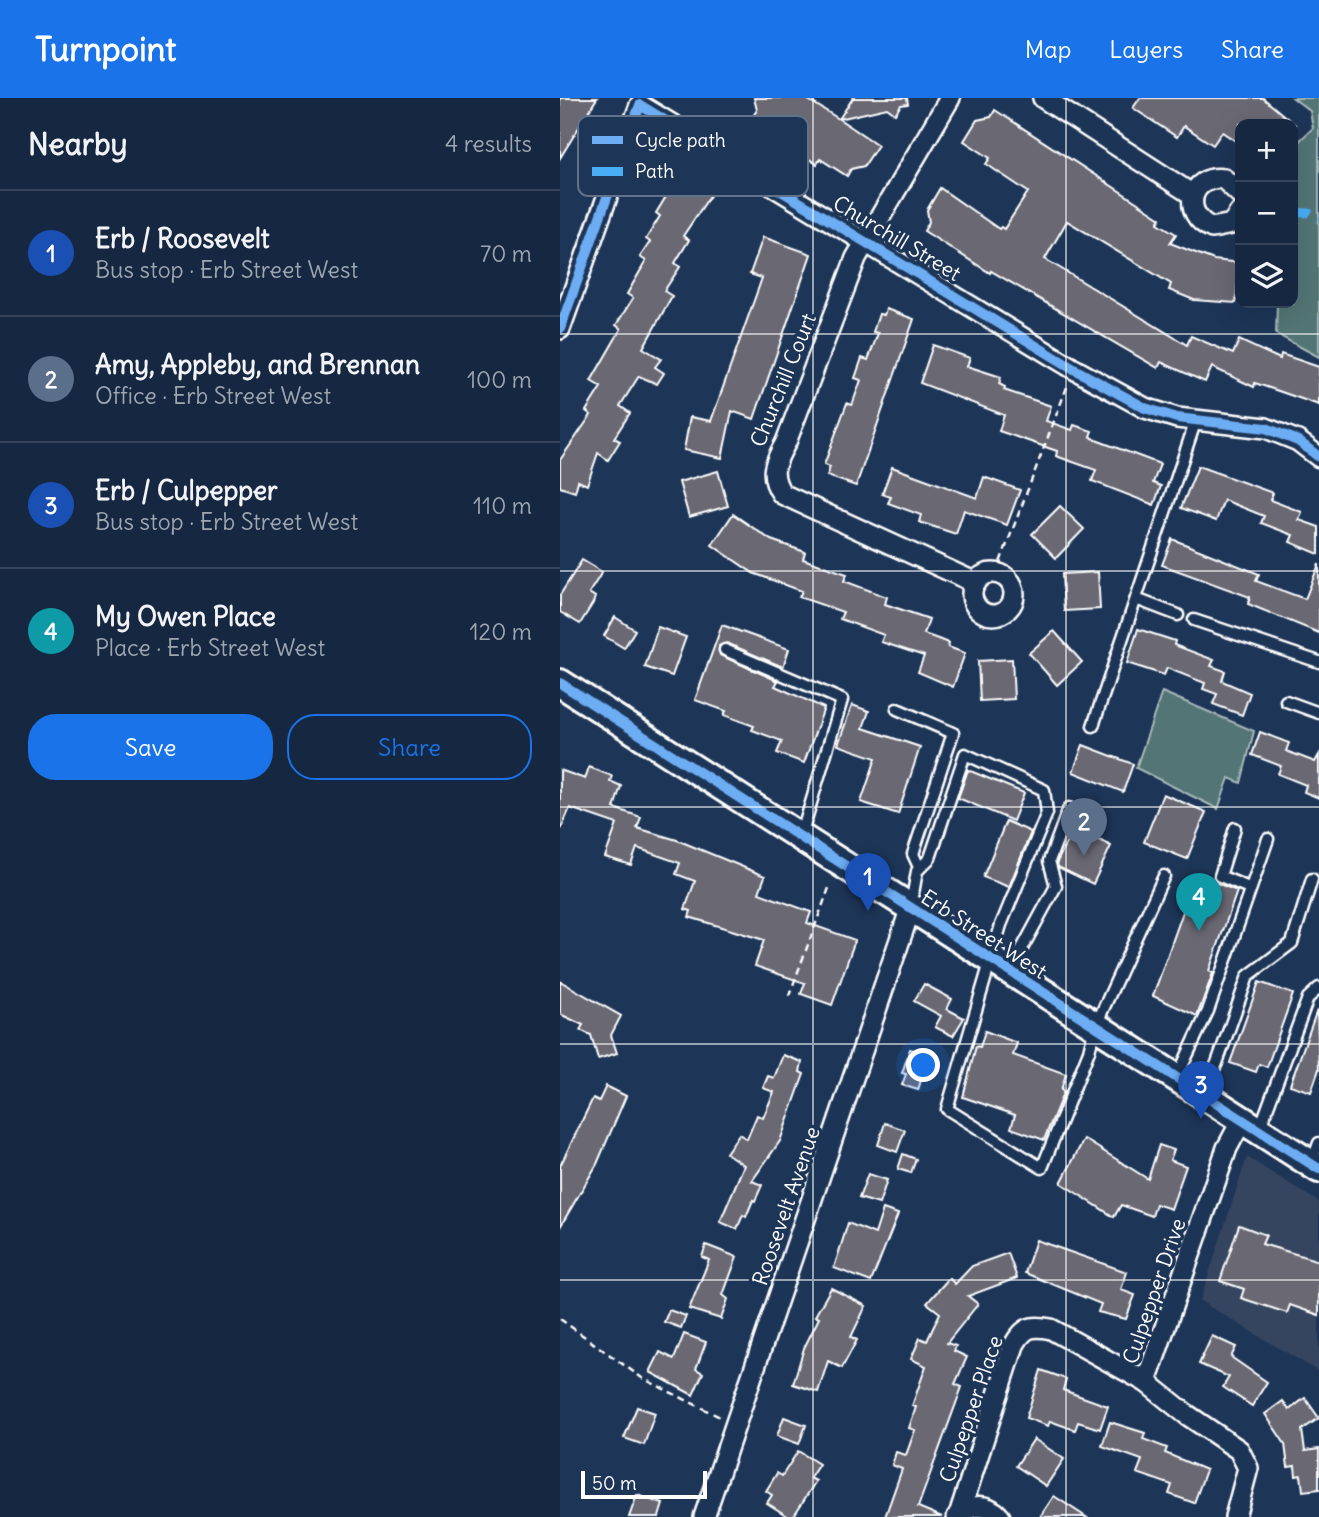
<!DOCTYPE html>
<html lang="en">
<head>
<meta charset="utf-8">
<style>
  body { margin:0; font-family:Delius,sans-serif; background:#1f3048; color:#f1f3f6 }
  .controls { position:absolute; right:21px; top:21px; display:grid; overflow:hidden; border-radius:14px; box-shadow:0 7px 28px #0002 }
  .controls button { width:63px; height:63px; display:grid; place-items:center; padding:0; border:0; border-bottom:2px solid #35445a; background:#162841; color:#f1f3f6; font:35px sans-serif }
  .scale { position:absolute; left:21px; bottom:18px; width:126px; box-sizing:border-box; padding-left:7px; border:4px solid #fff; border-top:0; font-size:19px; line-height:24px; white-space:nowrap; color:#fff; -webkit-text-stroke:5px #1d3557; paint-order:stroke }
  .you { position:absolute; left:364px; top:968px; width:24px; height:24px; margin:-18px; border:5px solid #fff; border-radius:50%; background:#1a73e8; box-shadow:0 0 0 10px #1a73e833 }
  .badge { display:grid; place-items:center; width:46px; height:46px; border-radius:50%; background:#1a73e8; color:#fff; font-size:23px; font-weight:700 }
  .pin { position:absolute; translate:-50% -58px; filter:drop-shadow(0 2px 4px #0008) }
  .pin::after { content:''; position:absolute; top:37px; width:24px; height:21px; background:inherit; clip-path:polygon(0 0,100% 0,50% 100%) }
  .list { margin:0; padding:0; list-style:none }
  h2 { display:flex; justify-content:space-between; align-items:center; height:91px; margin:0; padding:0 28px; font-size:30px }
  h2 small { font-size:23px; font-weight:400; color:#9ea6b1 }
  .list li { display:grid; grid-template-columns:46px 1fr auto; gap:21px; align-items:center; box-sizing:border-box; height:126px; padding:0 28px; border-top:2px solid #35445a }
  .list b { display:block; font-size:26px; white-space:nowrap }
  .list p { margin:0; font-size:23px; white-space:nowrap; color:#9ea6b1 }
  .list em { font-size:23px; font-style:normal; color:#9ea6b1 }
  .actions { display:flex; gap:14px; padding:21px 28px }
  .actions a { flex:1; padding:16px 0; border:2px solid #1a73e8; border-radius:28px; text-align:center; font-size:24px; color:#1a73e8 }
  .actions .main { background:#1a73e8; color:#fff }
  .icon { flex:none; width:38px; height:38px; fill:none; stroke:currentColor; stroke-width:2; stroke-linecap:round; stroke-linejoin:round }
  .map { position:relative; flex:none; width:759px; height:1419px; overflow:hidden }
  header { display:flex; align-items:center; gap:42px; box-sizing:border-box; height:98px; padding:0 35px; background:#1a73e8; color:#fff }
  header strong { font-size:33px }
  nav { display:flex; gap:38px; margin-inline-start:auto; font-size:24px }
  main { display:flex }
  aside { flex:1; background:#162841 }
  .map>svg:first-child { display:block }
  .built { fill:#34445f }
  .green { fill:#527474; stroke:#a8baba; stroke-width:2 }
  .building { fill:#696873; stroke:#fff; stroke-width:2 }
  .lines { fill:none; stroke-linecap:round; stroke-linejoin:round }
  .lane-casing { stroke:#fff; stroke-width:15 }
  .street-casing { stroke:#fff; stroke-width:24 }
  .secondary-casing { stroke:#fff; stroke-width:32 }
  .path { stroke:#fff; stroke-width:2.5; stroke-dasharray:7 5; stroke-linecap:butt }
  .lane { stroke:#1d3557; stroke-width:10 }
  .street { stroke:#1d3557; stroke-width:19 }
  .secondary { stroke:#1d3557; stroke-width:26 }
  .quiet { stroke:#49aef6; stroke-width:9; stroke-dasharray:18 9; stroke-linecap:butt }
  .cycleway-casing { stroke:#1d3557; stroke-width:15 }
  .cycleway { stroke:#6dadf4; stroke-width:10 }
  .grid { fill:none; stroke:#fff; stroke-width:2; stroke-opacity:0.55 }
  .labels { text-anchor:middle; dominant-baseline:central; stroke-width:7; stroke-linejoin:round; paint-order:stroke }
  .street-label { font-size:21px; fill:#fff; stroke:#1d3557 }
  .key { fill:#1d3557; stroke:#617289; stroke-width:2 }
  .key-label { font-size:19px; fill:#fff }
</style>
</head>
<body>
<header>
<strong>Turnpoint</strong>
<nav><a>Map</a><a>Layers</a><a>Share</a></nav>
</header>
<main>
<aside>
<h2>Nearby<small>4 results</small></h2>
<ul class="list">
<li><span class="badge" style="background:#1a4fb4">1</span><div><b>Erb / Roosevelt</b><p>Bus stop · Erb Street West</p></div><em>70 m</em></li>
<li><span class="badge" style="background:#5c6f8a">2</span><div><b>Amy, Appleby, and Brennan</b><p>Office · Erb Street West</p></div><em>100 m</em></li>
<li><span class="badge" style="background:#1a4fb4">3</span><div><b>Erb / Culpepper</b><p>Bus stop · Erb Street West</p></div><em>110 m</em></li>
<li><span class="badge" style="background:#0f9aa8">4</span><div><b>My Owen Place</b><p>Place · Erb Street West</p></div><em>120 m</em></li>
</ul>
<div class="actions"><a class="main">Save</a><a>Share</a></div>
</aside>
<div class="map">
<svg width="759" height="1419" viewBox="0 0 759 1419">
  <rect width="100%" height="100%" fill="#1d3557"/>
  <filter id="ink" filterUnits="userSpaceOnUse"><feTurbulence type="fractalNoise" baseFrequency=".0143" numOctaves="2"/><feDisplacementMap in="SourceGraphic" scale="14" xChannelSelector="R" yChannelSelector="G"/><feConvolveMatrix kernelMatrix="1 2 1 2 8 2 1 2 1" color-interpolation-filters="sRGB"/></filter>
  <g filter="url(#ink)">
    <path class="built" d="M687,1059L759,1104V1274L640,1203Z"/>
    <g class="green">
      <path d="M733,0H759V259L716,236L717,205H733V49L753,30L750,13Z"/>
      <path d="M602,594L694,633L681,685L669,680L658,711L576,670Z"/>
    </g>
    <g class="building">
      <path d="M0,0H37L0,60Z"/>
      <path d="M194,0H245L279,21L293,0H347L348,6L341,7L335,16L327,10L279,21L318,47L304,68L291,71L287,78L260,61L257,66L216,40L219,35L193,18L197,12Z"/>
      <path d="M580,0H703L734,26H680V46L662,34L653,47L624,28L617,39L573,10Z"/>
      <path d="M435,12L601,120L598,125L616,136L610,145L654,162L680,165L676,205L634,202L609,192L611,186L507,123L485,161L627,247L631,238L673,256L679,242L720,261L721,256L759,269V307L695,285L694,289L652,269L645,284L601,264L598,270L431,173L430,175L364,133L369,124L367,112L380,90L439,131L441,129L444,131L468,94L426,66L430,60L404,43L417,22L431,19Z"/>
      <path d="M107,71L114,75L117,71L153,93L123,138L129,142L115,165L120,169L104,193L112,198L83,250L101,261L95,269L104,275L97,286L79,278L60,308L70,315L54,340L60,343L48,362L38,355L27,387L18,383L15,394L0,389V362L31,317L26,313L41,289L31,283L61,231L56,227L73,200L67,196L86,163L80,159L90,144L86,141L100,118L96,115L110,92L98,85Z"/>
      <path d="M203,139L251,156L194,321L172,313L162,360L124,352L130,319L151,323L202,180L190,176Z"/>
      <path d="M326,211L354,221L296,388L267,378L270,369L264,367L287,305L292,307L301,282L295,280L302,260L308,262L318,235L313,234L319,216L324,217Z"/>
      <path d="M373,247L410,260L407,268L441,279L439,286L445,289L444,292L491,308L486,323L512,332L514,327L532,333L530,338L536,342L600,366L593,385L601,388L594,407L532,383L536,372L496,358L497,353L439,333L444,317L360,285Z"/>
      <path d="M638,368L713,395L710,402L742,414L739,422L759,429V456L730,444L733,437L701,425L704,418L664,402L656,423L621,410Z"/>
      <path d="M332,369L417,400L424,379L460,392L447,427L404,412L396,436L359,424L361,417L328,405L331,399L322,396Z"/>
      <path d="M158,373L168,408L129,419L119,384Z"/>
      <path d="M500,408L524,431L496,460L472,436Z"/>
      <path d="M173,416L211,442L245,454L243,461L287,476L284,483L327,499L325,506L369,521L364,536L389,545L388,549L405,555L393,589L358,574L364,558L321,544L324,537L280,521L283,514L239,499L242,493L193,475L152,447Z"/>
      <path d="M612,441L699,476L696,483L745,501L759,466V535L688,506L690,499L602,467Z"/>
      <path d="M22,462L42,474L29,495L35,499L33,505L20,526L0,514V497Z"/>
      <path d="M538,474L540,511L504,513L502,476Z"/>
      <path d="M55,519L75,532L64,550L44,538Z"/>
      <path d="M162,527L229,551L223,569L167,545L159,548L160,557L218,583L215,588L264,610L244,665L217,655L222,643L192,632L194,628L164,617L166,613L135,602Z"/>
      <path d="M98,529L126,539L112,578L85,569Z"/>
      <path d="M578,531L615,543L614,547L654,562L651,568L665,573L662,583L690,595L682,617L653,606L657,596L643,591L645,585L607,570L604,577L567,565Z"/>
      <path d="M494,533L522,564L497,587L469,555Z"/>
      <path d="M452,561L454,601L420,603L418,563Z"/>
      <path d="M292,607L309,613L303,630L360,649L338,716L301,704L316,660L278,647Z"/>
      <path d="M700,634L729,645L726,653L755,664L759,657V700L744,694L746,687L718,676L721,668L692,657Z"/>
      <path d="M523,647L573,666L563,694L513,674Z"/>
      <path d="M29,669L52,678L50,683L61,688L54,710L81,719L77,730L117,742L205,778L199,795L251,814L247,825L295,842L272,907L241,896L245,885L195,868L204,842L129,819L131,813L125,811L135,783L116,776L120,765L77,750L71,767L45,759L57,726L10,710L0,733V672L25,681Z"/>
      <path d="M408,672L464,695L453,723L398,700Z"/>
      <path d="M603,696L646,714L627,761L584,744Z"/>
      <path d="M446,723L471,734L449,789L423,779Z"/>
      <path d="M514,729L551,748L533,786L498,769L497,764Z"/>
      <path d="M636,777L677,793L649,873L653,875L637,918L593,898Z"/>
      <path d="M0,883L61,918L51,937L57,955L38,961L31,937L20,932L23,927L0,916Z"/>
      <path d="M699,884L733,896L707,969L699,966L696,974L670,965Z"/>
      <path d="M364,886L392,901L387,911L404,920L393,938L375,929L381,918L354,903Z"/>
      <path d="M757,912L759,971L751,994L730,987Z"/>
      <path d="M425,933L457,945L453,957L506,976L501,992L504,993L484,1042L451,1030L455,1017L403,999L416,948L420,949Z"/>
      <path d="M350,951L369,957L358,992L342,987L346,976L342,975Z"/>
      <path d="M223,957L242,964L240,974L244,976L220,1043L192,1083L202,1087L195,1103L193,1102L186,1119L183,1117L177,1131L160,1124L184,1067L166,1055L179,1036L187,1041L197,1017L203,1020L214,994L203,990L208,978L214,980Z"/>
      <path d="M46,988L66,998L37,1066L0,1129V1068L33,1000L39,1003Z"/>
      <path d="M325,1025L345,1032L337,1054L318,1047Z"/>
      <path d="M524,1041L588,1081L599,1047L614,1052L610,1062L626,1068L611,1111L596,1106L592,1118L561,1107L554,1119L501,1085Z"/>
      <path d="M343,1056L356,1061L351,1075L338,1071Z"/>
      <path d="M308,1076L327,1082L319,1106L299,1100Z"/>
      <path d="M323,1111L338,1116L311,1184L274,1170L288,1125L315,1136Z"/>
      <path d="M679,1127L706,1137L702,1146L759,1163V1217L730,1207L727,1215L681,1200L684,1191L660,1183Z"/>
      <path d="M476,1142L567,1174L561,1192L575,1197L566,1221L538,1214L541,1206L465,1175Z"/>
      <path d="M146,1147L177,1159L163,1197L168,1201L161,1221L129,1211L149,1162L142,1159Z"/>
      <path d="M448,1155L457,1180L408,1198L418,1206L387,1245L396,1248L394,1253L407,1259L395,1286L402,1289L358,1409L382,1419H325L342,1371L332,1367L336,1354L346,1357L355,1332L349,1330L356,1309L352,1308L366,1268L351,1261L360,1240L367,1243L380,1215L367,1205L389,1180L395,1186L412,1168Z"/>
      <path d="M271,1190L306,1208L291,1239L297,1242L282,1270L268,1263L258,1294L233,1286L244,1250L259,1220L255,1218Z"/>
      <path d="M109,1212L126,1218L121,1230L104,1224Z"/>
      <path d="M124,1236L146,1244L136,1271L143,1275L133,1297L90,1274L100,1254L114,1261Z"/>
      <path d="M652,1238L676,1249L671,1259L707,1284L692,1308L663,1289L669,1279L639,1266Z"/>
      <path d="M481,1272L506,1281L503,1292L548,1308L540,1331L518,1324L515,1332L490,1323L488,1328L466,1320Z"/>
      <path d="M745,1300L759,1320L742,1332L745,1353L759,1351V1391L743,1393L741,1377L736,1378L735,1368L728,1369L725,1346L705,1316L723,1303L729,1312Z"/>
      <path d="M77,1309L95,1315L84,1347L64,1340Z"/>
      <path d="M224,1319L246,1327L239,1346L217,1338Z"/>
      <path d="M550,1324L585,1335L583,1341L607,1350L605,1355L646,1372L634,1405L609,1396L612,1387L577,1375L582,1362L542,1348Z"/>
      <path d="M474,1341L504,1361L486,1388L456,1368Z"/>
      <path d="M238,1353L259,1366L250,1380L256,1383L233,1419H229L207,1405L212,1397L206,1393L217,1375L222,1378Z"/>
      <path d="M77,1397L103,1406L99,1419H69Z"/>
      <path d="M494,1398L526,1419H480Z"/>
    </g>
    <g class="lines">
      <defs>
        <g id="lane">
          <path d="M576,501L618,517"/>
          <path d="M634,522L759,564"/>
          <path d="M165,552L282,602L241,738"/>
          <path d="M726,603L759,615"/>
          <path d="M337,611L393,635L353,756L359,769"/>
          <path d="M533,628L636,322"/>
          <path d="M675,730L660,778L689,790"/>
          <path d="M351,807L357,773L370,760L405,656L484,692L487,715L441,827L387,1011L482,1070L529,953L535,929L604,778"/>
          <path d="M451,871L496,788L489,763L509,710"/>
          <path d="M618,977L648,913L708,741"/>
          <path d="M642,996L657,965L688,878L732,845L752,781"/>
          <path d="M700,1030L748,900L759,890"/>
          <path d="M752,1064L759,1045"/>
        </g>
        <g id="street">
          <path d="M390,0L296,160L226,344C215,364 208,376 222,396L416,485"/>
          <path d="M483,0L633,97"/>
          <path d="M680,96L664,81C630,76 620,116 652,130L672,126L680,114"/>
          <path d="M0,231L80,7L514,271L585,310L617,320L706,330L738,343L759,359"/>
          <circle cx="433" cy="496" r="21"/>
          <path d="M586,1284L667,1050L682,1022"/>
          <path d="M399,1417L454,1247C464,1229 471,1227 491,1231L586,1284L626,1316L679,1352L688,1370L675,1419"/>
          <path d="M144,1419L350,812"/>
          <path d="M397,1419C410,1406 427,1404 440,1419"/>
        </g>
        <path id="secondary" d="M0,585L759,1071"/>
      </defs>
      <use href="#lane" class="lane-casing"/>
      <use href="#street" class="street-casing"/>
      <use href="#secondary" class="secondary-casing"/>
      <g class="path">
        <path d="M436,475L507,289"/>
        <path d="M229,898L269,790"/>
        <path d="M0,1221L82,1280L160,1319"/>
      </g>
      <use href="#lane" class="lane"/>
      <use href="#street" class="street"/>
      <use href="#secondary" class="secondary"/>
      <path class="quiet" d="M733,114L749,115L759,121"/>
      <defs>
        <g id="cycleway">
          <path d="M0,231L80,7L514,271L585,310L617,320L706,330L738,343L759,359"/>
          <path d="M0,585L759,1071"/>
        </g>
      </defs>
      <use href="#cycleway" class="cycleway-casing"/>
      <use href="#cycleway" class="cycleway"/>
    </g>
  </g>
  <path class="grid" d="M253,0V1419M506,0V1419M0,236H759M0,473H759M0,709H759M0,946H759M0,1182H759"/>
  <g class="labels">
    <g class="street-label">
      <text transform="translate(337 140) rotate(31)">Churchill Street</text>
      <text transform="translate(223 282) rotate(-68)">Churchill Court</text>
      <text transform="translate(424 836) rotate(33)">Erb Street West</text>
      <text transform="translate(226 1108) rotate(-71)">Roosevelt Avenue</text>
      <text transform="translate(594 1193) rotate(-71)">Culpepper Drive</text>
      <text transform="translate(411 1311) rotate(-71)">Culpepper Place</text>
    </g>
  </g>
  <rect x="18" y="18" width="230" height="80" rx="10" class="key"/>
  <rect x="32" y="38" width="31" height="8" fill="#6dadf4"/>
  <rect x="32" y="69" width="31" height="9" fill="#49aef6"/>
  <g class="key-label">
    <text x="75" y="49">Cycle path</text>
    <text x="75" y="80">Path</text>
  </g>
</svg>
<div class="controls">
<button>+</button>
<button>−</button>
<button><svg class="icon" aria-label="layers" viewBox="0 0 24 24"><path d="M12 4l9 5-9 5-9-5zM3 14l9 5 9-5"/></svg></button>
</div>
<div class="scale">50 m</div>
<div class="you"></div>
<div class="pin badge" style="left:308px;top:813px;background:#1a4fb4">1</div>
<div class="pin badge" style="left:524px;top:758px;background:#5c6f8a">2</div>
<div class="pin badge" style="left:641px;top:1021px;background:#1a4fb4">3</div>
<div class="pin badge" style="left:639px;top:833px;background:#0f9aa8">4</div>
</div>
</main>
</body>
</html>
